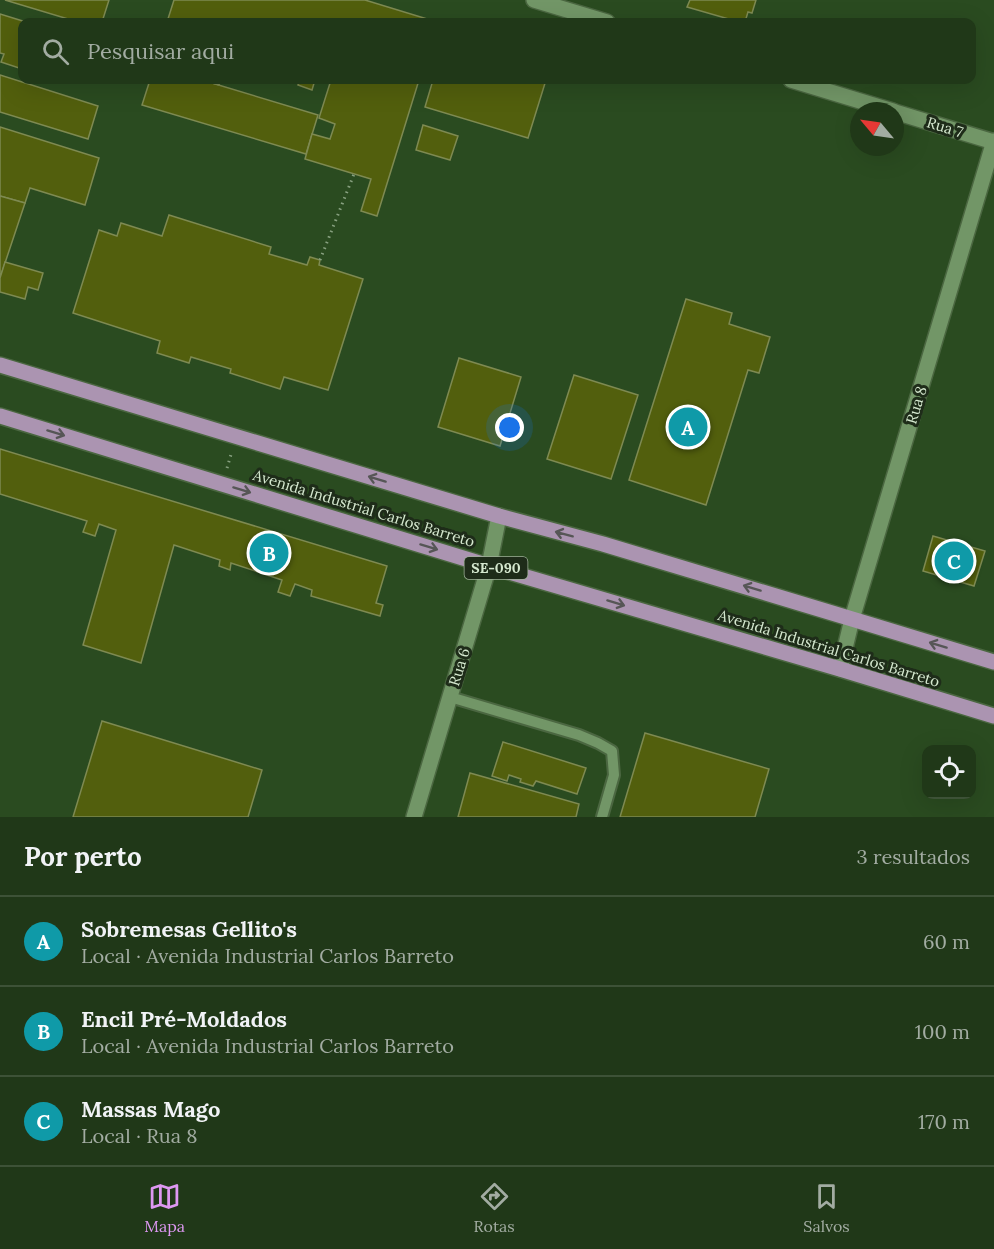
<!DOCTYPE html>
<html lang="pt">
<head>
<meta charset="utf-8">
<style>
  body { margin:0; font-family:Lora,serif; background:#283f21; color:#f1f3f6 }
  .controls { position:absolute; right:18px; bottom:18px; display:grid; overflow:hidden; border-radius:12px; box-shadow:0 6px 24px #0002 }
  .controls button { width:54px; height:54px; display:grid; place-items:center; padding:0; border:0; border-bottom:2px solid #3d5237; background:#203818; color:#f1f3f6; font:30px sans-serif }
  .compass { position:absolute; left:850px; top:102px; width:54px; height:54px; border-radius:50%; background:#203818; box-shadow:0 6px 24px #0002; rotate:299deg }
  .you { position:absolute; left:510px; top:428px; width:21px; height:21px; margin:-15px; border:4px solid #fff; border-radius:50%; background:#1a73e8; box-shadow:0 0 0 9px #1a73e833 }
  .badge { display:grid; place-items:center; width:39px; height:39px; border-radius:50%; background:#de98f2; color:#fff; font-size:20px; font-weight:700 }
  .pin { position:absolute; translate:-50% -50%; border:3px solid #fff; box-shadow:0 2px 6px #0006 }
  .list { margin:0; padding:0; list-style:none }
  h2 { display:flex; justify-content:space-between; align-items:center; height:78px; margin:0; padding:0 24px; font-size:26px }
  h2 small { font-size:20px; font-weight:400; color:#a2aca2 }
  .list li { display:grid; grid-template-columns:39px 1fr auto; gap:18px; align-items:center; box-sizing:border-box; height:90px; padding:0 24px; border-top:2px solid #3d5237 }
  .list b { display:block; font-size:22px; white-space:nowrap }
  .list p { margin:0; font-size:20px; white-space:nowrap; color:#a2aca2 }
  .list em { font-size:20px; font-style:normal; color:#a2aca2 }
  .icon { flex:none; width:33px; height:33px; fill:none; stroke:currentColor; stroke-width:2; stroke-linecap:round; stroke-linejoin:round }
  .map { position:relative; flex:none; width:994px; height:817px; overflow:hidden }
  .search { position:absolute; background:#203818; box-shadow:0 6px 24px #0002; left:18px; right:18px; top:18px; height:66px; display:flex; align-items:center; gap:15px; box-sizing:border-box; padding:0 21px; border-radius:12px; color:#a2aca2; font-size:22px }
  .sheet { height:348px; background:#203818 }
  nav { display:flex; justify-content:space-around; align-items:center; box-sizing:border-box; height:84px; border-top:2px solid #3d5237; background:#203818; font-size:16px; color:#a2aca2 }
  nav a { display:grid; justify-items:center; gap:3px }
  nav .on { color:#de98f2 }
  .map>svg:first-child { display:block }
  .building { fill:#525f0d; stroke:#7e8a52; stroke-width:1.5 }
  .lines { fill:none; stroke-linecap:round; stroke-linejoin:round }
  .lane-casing { stroke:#4b6741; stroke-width:14 }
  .street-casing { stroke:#4b6741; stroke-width:18 }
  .primary-casing { stroke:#4b6741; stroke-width:18 }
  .path { stroke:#88a180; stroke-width:3; stroke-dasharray:1.5 4.5; stroke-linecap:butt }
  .lane { stroke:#729667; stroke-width:10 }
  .street { stroke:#729667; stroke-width:15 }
  .primary { stroke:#ab94b1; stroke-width:15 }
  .oneway { stroke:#565656 }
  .labels { text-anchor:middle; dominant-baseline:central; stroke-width:6; stroke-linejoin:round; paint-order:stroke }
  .shield { fill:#1e2c19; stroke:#9eb098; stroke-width:1.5 }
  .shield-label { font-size:14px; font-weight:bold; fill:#d5e8cf }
  .street-label { font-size:15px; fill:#d5e8cf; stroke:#1e2c19 }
</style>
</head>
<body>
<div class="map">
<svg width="994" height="817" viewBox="0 0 994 817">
  <rect width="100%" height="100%" fill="#2a4b20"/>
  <g class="building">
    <path d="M5,0H109L102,22H78Z"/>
    <path d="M174,0H365L437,22H167Z"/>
    <path d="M690,0H756L752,13L748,12L745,22H739L687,7Z"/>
    <path d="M0,14L26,22H22V69L1,62L4,54L0,53Z"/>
    <path d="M0,75L98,106L88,139L0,112Z"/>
    <path d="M150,80H202L318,115L306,154L142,105Z"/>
    <path d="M202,80H220L219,85Z"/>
    <path d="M299,80H315L312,90L298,85Z"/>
    <path d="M331,80H419L377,216L361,211L371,179L305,159L312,134L330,139L335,124L319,118Z"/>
    <path d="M433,80H546L528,138L425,107Z"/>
    <path d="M423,125L458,136L450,160L416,150Z"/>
    <path d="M0,127L99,158L85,205L30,188L25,203L0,196Z"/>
    <path d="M0,196L25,203L0,278Z"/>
    <path d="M169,215L271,247L269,254L307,265L310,257L320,260L319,265L363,279L328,390L284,377L280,389L230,373L231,369L191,357L189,363L157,353L160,341L73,313L99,230L117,236L121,223L162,236Z"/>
    <path d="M5,262L43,273L38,290L28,287L25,299L0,292V278Z"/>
    <path d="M686,299L732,313L729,324L770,337L759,373L748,370L706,505L629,480Z"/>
    <path d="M459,358L521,377L500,446L438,427Z"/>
    <path d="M574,375L638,395L611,479L547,459Z"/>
    <path d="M0,449L387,566L376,603L383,605L380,616L311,596L312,590L295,584L290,596L278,592L282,580L231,563L230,570L219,566L220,560L174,545L141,663L83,645L116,530L99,524L95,536L83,532L87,521L0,494Z"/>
    <path d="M933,536L985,551L974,586L923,571Z"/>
    <path d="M102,721L262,770L248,817H73Z"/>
    <path d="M645,733L769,769L755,817H620Z"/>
    <path d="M503,742L586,768L577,794L536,781L533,786L520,782L521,779L509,775L507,781L492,776Z"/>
    <path d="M470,773L579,804L576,817H458Z"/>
  </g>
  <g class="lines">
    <defs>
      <path id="lane" d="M450,697L579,735L598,743L612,751L614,775L602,817"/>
      <g id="street">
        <path d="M534,0L607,22"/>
        <path d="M791,80L893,111"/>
        <path d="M895,112L994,142"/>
        <path d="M840,669L852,619L994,141"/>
        <path d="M414,817L489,566L499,516"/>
      </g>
      <g id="primary">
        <path d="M0,365L499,516L603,544L852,619L994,662"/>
        <path d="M0,416L489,566L840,669L994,716"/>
      </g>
    </defs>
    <use href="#lane" class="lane-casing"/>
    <use href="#street" class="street-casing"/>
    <use href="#primary" class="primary-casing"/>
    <g class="path">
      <path d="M320,260L354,174"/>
      <path d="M227,468L232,451"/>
    </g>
    <use href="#lane" class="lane"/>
    <use href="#street" class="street"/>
    <use href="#primary" class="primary"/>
  </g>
  <defs><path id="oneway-shaft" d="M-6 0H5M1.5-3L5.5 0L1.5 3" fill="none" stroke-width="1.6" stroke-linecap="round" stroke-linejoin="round" transform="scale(1.5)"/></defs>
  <g class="oneway">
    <use href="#oneway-shaft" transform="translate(56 433) rotate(17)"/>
    <use href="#oneway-shaft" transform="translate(377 479) rotate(-163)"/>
    <use href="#oneway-shaft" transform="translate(242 490) rotate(17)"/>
    <use href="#oneway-shaft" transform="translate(564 534) rotate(-165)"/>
    <use href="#oneway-shaft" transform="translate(429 547) rotate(17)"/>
    <use href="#oneway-shaft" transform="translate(752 588) rotate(-163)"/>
    <use href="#oneway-shaft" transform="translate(616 603) rotate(17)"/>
    <use href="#oneway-shaft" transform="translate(938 645) rotate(-163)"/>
  </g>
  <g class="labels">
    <rect class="shield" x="464.5" y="557" width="63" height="22" rx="4.5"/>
    <g class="shield-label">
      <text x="496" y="568">SE-090</text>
    </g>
    <g class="street-label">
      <text transform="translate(945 127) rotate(17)">Rua 7</text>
      <text transform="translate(916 405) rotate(-73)">Rua 8</text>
      <text transform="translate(364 508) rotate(17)">Avenida Industrial Carlos Barreto</text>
      <text transform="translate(829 648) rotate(17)">Avenida Industrial Carlos Barreto</text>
      <text transform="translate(459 667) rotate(-73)">Rua 6</text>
    </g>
  </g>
</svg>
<div class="controls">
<button><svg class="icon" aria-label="locate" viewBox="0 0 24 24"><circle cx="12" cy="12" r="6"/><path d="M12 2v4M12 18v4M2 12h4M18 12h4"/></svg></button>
</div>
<svg class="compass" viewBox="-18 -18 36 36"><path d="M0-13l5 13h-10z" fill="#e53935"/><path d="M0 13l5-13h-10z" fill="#a2aca2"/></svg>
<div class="you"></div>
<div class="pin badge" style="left:688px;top:427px;background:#0f9aa8">A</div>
<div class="pin badge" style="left:269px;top:553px;background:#0f9aa8">B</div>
<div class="pin badge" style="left:954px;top:561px;background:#0f9aa8">C</div>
<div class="search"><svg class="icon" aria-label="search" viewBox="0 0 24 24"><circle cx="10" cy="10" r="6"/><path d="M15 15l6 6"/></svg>Pesquisar aqui</div>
</div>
<section class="sheet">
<h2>Por perto<small>3 resultados</small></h2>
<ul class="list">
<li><span class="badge" style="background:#0f9aa8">A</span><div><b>Sobremesas Gellito's</b><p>Local · Avenida Industrial Carlos Barreto</p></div><em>60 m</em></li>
<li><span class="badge" style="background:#0f9aa8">B</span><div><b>Encil Pré-Moldados</b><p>Local · Avenida Industrial Carlos Barreto</p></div><em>100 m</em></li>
<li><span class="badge" style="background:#0f9aa8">C</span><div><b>Massas Mago</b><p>Local · Rua 8</p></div><em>170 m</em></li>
</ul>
</section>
<nav>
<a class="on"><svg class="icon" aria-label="map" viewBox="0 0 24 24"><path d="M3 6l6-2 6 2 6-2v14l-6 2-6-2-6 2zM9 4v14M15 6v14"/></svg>Mapa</a>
<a><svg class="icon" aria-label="directions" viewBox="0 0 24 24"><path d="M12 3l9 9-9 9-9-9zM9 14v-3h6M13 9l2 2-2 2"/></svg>Rotas</a>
<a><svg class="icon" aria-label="saved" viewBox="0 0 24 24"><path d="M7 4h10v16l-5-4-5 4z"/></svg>Salvos</a>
</nav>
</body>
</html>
